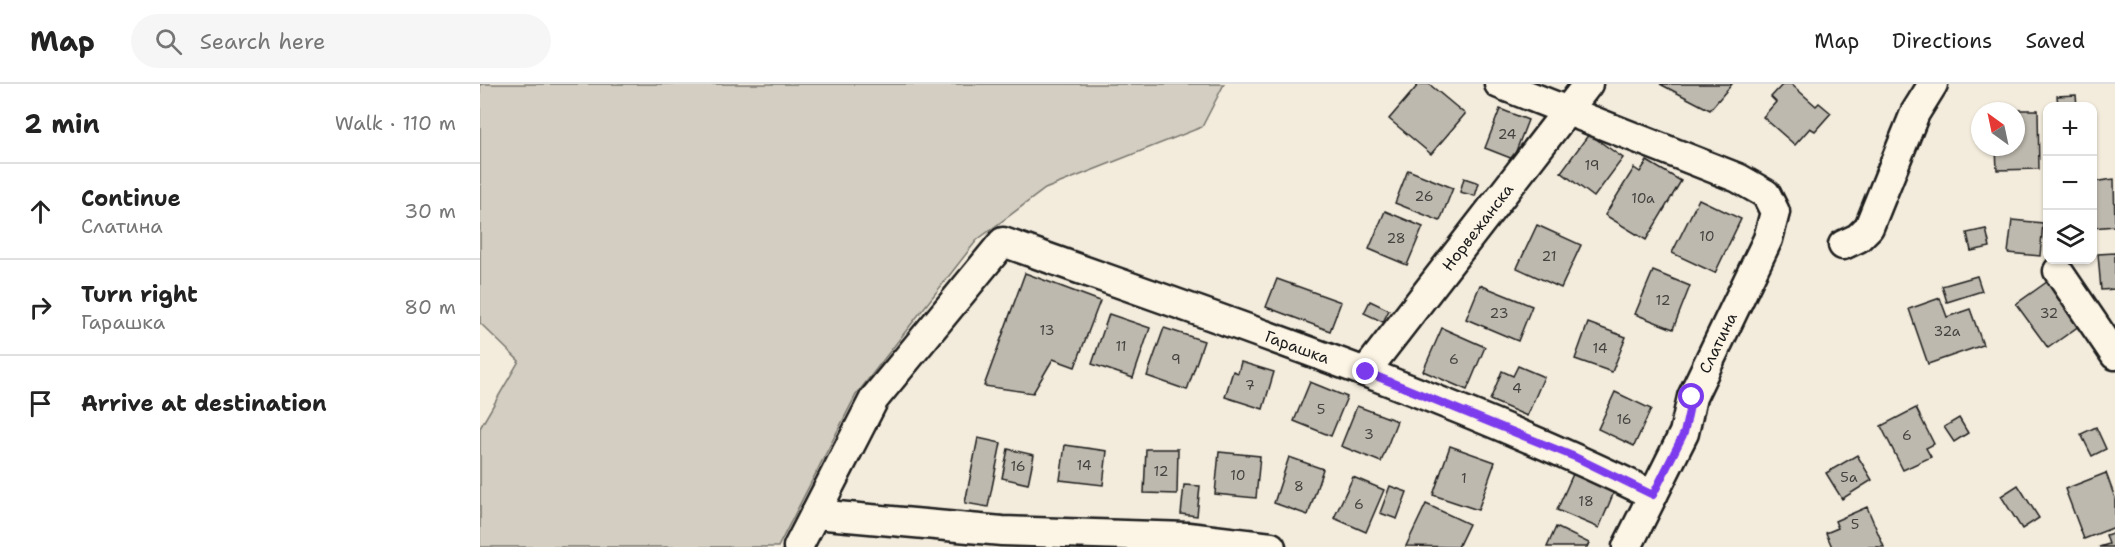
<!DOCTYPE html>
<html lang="en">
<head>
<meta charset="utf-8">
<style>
  body { margin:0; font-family:"Shantell Sans",sans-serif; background:#f6f6f6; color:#222 }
  .controls { position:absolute; right:18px; top:18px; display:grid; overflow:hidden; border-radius:12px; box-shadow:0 2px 4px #0004 }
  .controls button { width:54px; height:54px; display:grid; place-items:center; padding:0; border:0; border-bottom:2px solid #e0e0e0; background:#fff; color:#222; font:30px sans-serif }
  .compass { position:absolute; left:1491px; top:18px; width:54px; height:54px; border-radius:50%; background:#fff; box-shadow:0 2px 4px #0004; rotate:327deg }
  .stop { position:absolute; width:18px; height:18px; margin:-14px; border:4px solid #7c3aed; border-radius:50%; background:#fff }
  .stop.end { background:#7c3aed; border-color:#fff; box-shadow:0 2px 6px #0008 }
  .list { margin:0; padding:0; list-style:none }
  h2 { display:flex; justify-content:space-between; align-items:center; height:78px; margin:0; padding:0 24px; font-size:26px }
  h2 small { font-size:20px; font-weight:400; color:#767676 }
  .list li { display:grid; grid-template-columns:39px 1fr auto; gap:18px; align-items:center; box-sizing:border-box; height:96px; padding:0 24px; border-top:2px solid #e0e0e0 }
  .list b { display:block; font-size:22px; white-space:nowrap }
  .list p { margin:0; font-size:20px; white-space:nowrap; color:#767676 }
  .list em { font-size:20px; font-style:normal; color:#767676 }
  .icon { flex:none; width:33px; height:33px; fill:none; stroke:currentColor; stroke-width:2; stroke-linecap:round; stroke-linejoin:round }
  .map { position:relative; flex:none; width:1635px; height:463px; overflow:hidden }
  header { display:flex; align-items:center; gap:36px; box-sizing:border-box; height:84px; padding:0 30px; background:#fff; border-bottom:2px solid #e0e0e0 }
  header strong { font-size:28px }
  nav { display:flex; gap:33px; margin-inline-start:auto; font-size:21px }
  .search { width:420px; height:54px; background:#f6f6f6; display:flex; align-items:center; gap:15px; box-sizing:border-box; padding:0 21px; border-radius:33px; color:#767676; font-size:22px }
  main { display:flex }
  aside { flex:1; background:#fff }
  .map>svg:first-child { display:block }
  .green { fill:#d3cec1; stroke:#78756e; stroke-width:1.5 }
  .building { fill:#beb9ae; stroke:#1c1c1c; stroke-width:1.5 }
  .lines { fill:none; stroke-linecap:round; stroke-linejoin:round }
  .street-casing { stroke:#1c1c1c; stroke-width:33 }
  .street { stroke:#fcf5e5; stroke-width:28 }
  .route { stroke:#7c3aed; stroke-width:8 }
  .labels { text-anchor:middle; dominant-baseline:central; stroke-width:4.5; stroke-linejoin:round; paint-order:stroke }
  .number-label { font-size:14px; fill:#444340 }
  .street-label { font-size:16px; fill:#1c1c1c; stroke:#fcf5e5 }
</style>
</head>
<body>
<header>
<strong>Map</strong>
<div class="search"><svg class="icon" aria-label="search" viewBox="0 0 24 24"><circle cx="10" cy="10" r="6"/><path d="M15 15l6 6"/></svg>Search here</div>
<nav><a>Map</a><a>Directions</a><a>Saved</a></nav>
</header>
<main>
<aside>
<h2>2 min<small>Walk · 110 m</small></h2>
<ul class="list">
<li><svg class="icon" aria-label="ahead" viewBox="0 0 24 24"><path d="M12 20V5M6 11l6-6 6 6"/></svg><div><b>Continue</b><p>Слатина</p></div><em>30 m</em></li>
<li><svg class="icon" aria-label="right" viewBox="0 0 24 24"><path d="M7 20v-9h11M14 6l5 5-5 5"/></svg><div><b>Turn right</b><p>Гарашка</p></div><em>80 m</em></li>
<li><svg class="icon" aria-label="arrive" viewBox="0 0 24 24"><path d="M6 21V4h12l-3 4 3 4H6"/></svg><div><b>Arrive at destination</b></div></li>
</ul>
</aside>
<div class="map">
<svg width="1635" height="463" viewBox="0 0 1635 463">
  <rect width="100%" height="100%" fill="#f3ecdd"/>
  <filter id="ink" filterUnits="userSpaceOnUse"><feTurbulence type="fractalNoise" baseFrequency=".0167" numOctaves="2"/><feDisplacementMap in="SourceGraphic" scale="12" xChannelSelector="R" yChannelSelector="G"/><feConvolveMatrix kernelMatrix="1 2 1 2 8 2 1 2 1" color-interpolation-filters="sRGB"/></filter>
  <g filter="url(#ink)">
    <path class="green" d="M0,0H744L722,43L565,105L497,156L376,311L298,463H0V344L39,277L0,239Z"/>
    <g class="building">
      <path d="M939,0H949L985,30L951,70L909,35Z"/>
      <path d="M1180,0H1252L1230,26Z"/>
      <path d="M1303,0H1311L1336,22L1339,19L1351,29L1335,47L1330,44L1315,61L1283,33L1296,18L1291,13Z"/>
      <path d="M1596,11L1597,22H1578L1577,12Z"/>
      <path d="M1020,25L1048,36L1033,75L1005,64Z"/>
      <path d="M1534,26H1558L1559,85L1517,86L1516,63H1536V27Z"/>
      <path d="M1109,50L1143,74L1114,113L1081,88Z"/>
      <path d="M1167,77L1201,97L1166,156L1125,131L1154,84L1160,88Z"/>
      <path d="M928,86L973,104L960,137L915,119Z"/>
      <path d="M984,94L999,99L995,112L980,108Z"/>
      <path d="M1634,95L1635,142L1612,144V98Z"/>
      <path d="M1219,115L1261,135L1235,189L1192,169Z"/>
      <path d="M905,127L943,143L927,181L889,165Z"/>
      <path d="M1532,136L1563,139L1560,172L1528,169Z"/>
      <path d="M1057,141L1101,161L1081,204L1037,184Z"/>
      <path d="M1506,145L1510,163L1491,167L1487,149Z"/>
      <path d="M1635,169V205L1621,206L1618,170Z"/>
      <path d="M1173,187L1210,202L1193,245L1155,230Z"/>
      <path d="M545,189L620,217L595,283L573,275L553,309L504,302Z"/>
      <path d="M1497,192L1502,207L1467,218L1462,202Z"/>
      <path d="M797,195L861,218L850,247L786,223Z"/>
      <path d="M1571,195L1603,239L1568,264L1536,220Z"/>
      <path d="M1000,201L1052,222L1038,257L986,235Z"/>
      <path d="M1460,214L1467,233L1490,225L1503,261L1448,280L1429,225Z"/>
      <path d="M890,217L909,226L903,238L884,229Z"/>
      <path d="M629,230L670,244L653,294L612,280Z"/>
      <path d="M1108,239L1146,253L1132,288L1095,275Z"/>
      <path d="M684,244L724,257L707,306L667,292Z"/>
      <path d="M962,244L1005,263L987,306L943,287Z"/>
      <path d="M761,278L794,288L783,325L745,313L753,287L758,289Z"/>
      <path d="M1038,282L1064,293L1047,332L1010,316L1022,287L1033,292Z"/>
      <path d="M830,298L867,313L851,352L814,337Z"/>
      <path d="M1135,308L1171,325L1154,362L1118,345Z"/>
      <path d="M877,322L917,337L901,378L861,362Z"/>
      <path d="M1436,324L1454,360L1446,364L1451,373L1423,386L1401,342Z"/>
      <path d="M1479,334L1488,349L1474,358L1464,343Z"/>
      <path d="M1616,343L1626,365L1612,372L1601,350Z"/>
      <path d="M498,354L521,359L508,423L485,419Z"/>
      <path d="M585,361L627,367L623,401L580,396Z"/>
      <path d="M970,362L1015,378L998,426L953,411Z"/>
      <path d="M528,365L554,371L548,400L522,394Z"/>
      <path d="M666,365H698L697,410L664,409Z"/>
      <path d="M739,368L780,372L776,414L735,410Z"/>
      <path d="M1377,371L1392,396L1362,415L1346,389Z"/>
      <path d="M809,373L843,385L828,431L794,419Z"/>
      <path d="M1626,389L1635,414V443L1604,455L1585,405Z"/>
      <path d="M1093,390L1134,408L1119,444L1077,426Z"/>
      <path d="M873,393L904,406L886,448L854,434Z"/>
      <path d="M704,401L720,402L717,432L701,430Z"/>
      <path d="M1538,401L1559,434L1542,445L1521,412Z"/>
      <path d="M910,402L927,408L917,435L900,429Z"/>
      <path d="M946,420L989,440L978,463L926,462Z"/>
      <path d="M1387,423L1404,463H1352L1346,449L1358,444L1355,437Z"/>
      <path d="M1076,443L1109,459L1107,463H1067Z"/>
      <path d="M1635,448V463H1619L1629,460L1626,451Z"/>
    </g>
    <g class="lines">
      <defs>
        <g id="street">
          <path d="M1019,0L1258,94L1286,110L1295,128L1288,155L1212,313L1204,349L1147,463"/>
          <path d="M1363,161L1378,154L1389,143L1435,29L1453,0"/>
          <path d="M1578,187L1635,271"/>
          <path id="s1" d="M886,287L1108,0"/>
          <path d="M335,430L522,447L708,453L791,463"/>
          <path id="s2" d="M318,463L394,315L523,158C742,236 964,309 1173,411"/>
        </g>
      </defs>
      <use href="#street" class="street-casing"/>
      <use href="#street" class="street"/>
    </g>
  </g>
  <g class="lines" filter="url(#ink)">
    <path class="route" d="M886,288L1095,373L1173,411L1204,349L1212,313"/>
  </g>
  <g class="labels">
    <g class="number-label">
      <text x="1027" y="50">24</text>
      <text x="1112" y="81">19</text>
      <text x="944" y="112">26</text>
      <text x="1163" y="114">10a</text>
      <text x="1227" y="152">10</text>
      <text x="916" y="154">28</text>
      <text x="1069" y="172">21</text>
      <text x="1183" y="216">12</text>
      <text x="1019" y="229">23</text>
      <text x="1569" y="229">32</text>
      <text x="567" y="246">13</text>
      <text x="1467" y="247">32a</text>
      <text x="641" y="262">11</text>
      <text x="1120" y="264">14</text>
      <text x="696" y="275">9</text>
      <text x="974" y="275">6</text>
      <text x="770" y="301">7</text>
      <text x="1037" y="304">4</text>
      <text x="841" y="325">5</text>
      <text x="1144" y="335">16</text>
      <text x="889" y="350">3</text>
      <text x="1427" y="351">6</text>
      <text x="604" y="381">14</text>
      <text x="538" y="382">16</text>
      <text x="681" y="387">12</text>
      <text x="758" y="391">10</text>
      <text x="1369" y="393">5a</text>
      <text x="984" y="394">1</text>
      <text x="819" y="402">8</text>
      <text x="1106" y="417">18</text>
      <text x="879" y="420">6</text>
      <text x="1375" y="440">5</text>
    </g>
    <g class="street-label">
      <text stroke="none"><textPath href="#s1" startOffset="182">Норвежанска</textPath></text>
      <text transform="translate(1238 259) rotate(-64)">Слатина</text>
      <text stroke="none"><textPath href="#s2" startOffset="682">Гарашка</textPath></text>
    </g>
  </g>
</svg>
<div class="controls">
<button>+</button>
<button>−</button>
<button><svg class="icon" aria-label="layers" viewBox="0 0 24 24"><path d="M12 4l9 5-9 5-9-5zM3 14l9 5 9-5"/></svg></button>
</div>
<svg class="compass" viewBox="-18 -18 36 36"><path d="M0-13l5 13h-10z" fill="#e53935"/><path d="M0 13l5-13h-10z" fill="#767676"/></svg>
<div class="stop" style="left:1212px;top:313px"></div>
<div class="stop end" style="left:886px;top:288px"></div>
</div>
</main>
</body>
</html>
